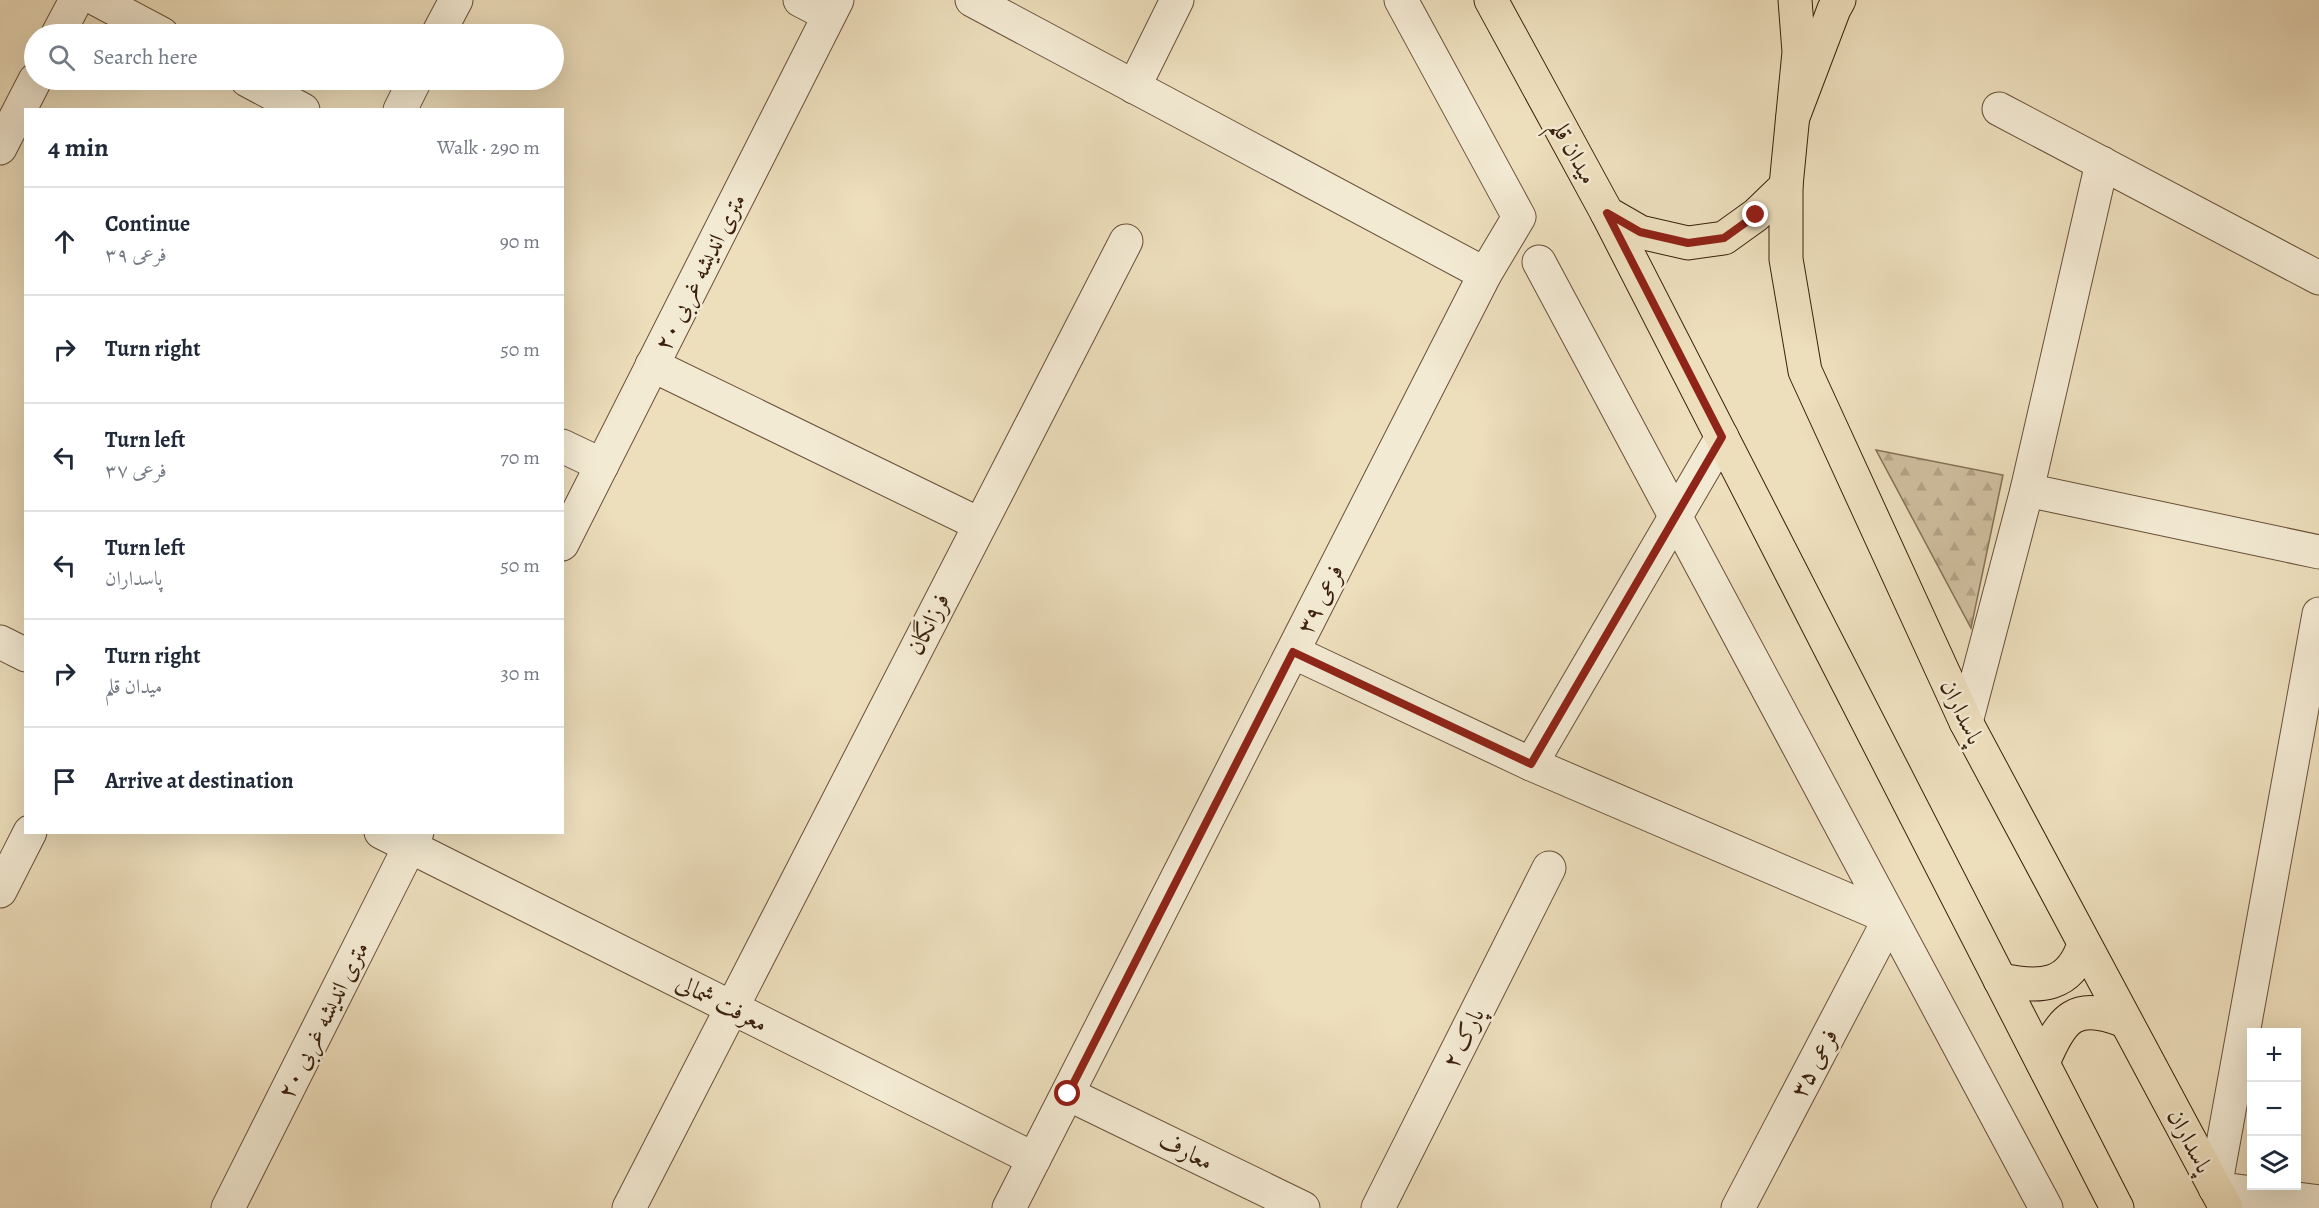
<!DOCTYPE html>
<html lang="en">
<head>
<meta charset="utf-8">
<style>
  body { margin:0; font-family:Alegreya,Amiri,serif; background:#f6f6f7; color:#1f2937 }
  .controls { position:absolute; right:18px; bottom:18px; display:grid; overflow:hidden; border-radius:0px; box-shadow:0 6px 24px #0002 }
  .controls button { width:54px; height:54px; display:grid; place-items:center; padding:0; border:0; border-bottom:2px solid #e0e1e3; background:#fff; color:#1f2937; font:30px sans-serif }
  .stop { position:absolute; width:18px; height:18px; margin:-14px; border:4px solid #8f2418; border-radius:50%; background:#fff }
  .stop.end { background:#8f2418; border-color:#fff; box-shadow:0 2px 6px #0008 }
  .list { margin:0; padding:0; list-style:none }
  h2 { display:flex; justify-content:space-between; align-items:center; height:78px; margin:0; padding:0 24px; font-size:26px }
  h2 small { font-size:20px; font-weight:400; color:#747a83 }
  .list li { display:grid; grid-template-columns:39px 1fr auto; gap:18px; align-items:center; box-sizing:border-box; height:108px; padding:0 24px; border-top:2px solid #e0e1e3 }
  .list b { display:block; font-size:22px; white-space:nowrap }
  .list p { margin:0; font-size:20px; white-space:nowrap; color:#747a83 }
  .list em { font-size:20px; font-style:normal; color:#747a83 }
  .icon { flex:none; width:33px; height:33px; fill:none; stroke:currentColor; stroke-width:2; stroke-linecap:round; stroke-linejoin:round }
  .map { position:relative; flex:none; width:2319px; height:1208px; overflow:hidden }
  .search { position:absolute; background:#fff; box-shadow:0 6px 24px #0002; left:24px; top:24px; width:540px; height:66px; display:flex; align-items:center; gap:15px; box-sizing:border-box; padding:0 21px; border-radius:33px; color:#747a83; font-size:22px }
  .panel { position:absolute; background:#fff; box-shadow:0 6px 24px #0002; left:24px; top:108px; width:540px; height:726px; border-radius:0px }
  .map>svg:first-child { display:block }
  .forest { fill:url(#forest-firs); stroke:#857056; stroke-width:1.5 }
  .lines { fill:none; stroke-linecap:round; stroke-linejoin:round }
  .minor-casing { stroke:#685039; stroke-width:35 }
  .tertiary-casing { stroke:#685039; stroke-width:35 }
  .primary-casing { stroke:#3b210d; stroke-width:35 }
  .trunk-casing { stroke:#3b210d; stroke-width:35 }
  .minor { stroke:#f3ead3; stroke-width:33 }
  .tertiary { stroke:#f3ead3; stroke-width:33 }
  .primary { stroke:#eddebc; stroke-width:33 }
  .trunk { stroke:#eddebc; stroke-width:33 }
  .route { stroke:#8f2418; stroke-width:8 }
  .labels { text-anchor:middle; dominant-baseline:central; stroke-width:5; stroke-linejoin:round; paint-order:stroke }
  .street-label { font-size:24px; fill:#3b210d; stroke:#f3ead3 }
</style>
</head>
<body>
<div class="map">
<svg width="2319" height="1208" viewBox="0 0 2319 1208">
  <defs>
    <pattern id="forest-firs" width="22" height="20" patternUnits="userSpaceOnUse" patternTransform="scale(1.5)"><rect width="22" height="20" fill="#cfbe9e"/><path d="M5 1l3.5 6h-7zM16 11l3.5 6h-7z" fill="#b3a387"/></pattern>
  </defs>
  <rect width="100%" height="100%" fill="#eddebc"/>
  <filter id="stains"><feTurbulence type="fractalNoise" baseFrequency=".00333" numOctaves="4"/><feColorMatrix values="0 0 0 0 .2 0 0 0 0 .09 0 0 0 0 .02 0 0 0 .5 -.17"/></filter>
  <radialGradient id="worn" r=".72"><stop offset=".6" stop-color="#630" stop-opacity="0"/><stop offset="1" stop-color="#630" stop-opacity=".3"/></radialGradient>
  <path class="forest" d="M1876,450L2003,475L1971,628Z"/>
  <g class="lines">
    <defs>
      <g id="minor">
        <path d="M98,0L162,34"/>
        <path d="M800,0L829,15"/>
        <path d="M972,0L1485,274"/>
        <path d="M58,34L76,0"/>
        <path d="M438,34L456,0"/>
        <path d="M247,80L303,110"/>
        <path d="M1134,87L1177,0"/>
        <path d="M1999,109L2319,278"/>
        <path d="M400,110L415,80"/>
        <path d="M0,148L35,80"/>
        <path d="M1539,262L2046,1208"/>
        <path d="M652,365L979,524"/>
        <path d="M562,446L602,465"/>
        <path d="M2027,490L2319,552"/>
        <path d="M2319,614L2215,1188L2319,1202"/>
        <path d="M0,642L26,655"/>
        <path d="M1293,652L1531,764L1890,918L1738,1208"/>
        <path d="M1966,722L2027,490L2102,163"/>
        <path d="M1531,764L1722,437"/>
        <path d="M381,832L1034,1159"/>
        <path d="M0,891L30,832"/>
        <path d="M1068,1094L1303,1208"/>
        <path d="M629,1208L1126,241"/>
        <path d="M1009,1208L1485,274L1519,217L1401,0"/>
        <path d="M1378,1208L1549,868"/>
      </g>
      <g id="tertiary">
        <path d="M562,544L837,0"/>
        <path d="M228,1208L417,832"/>
      </g>
      <g id="primary">
        <path d="M1491,0L1607,213L1640,232L1688,243L1724,238L1756,215L1786,186"/>
        <path d="M1795,0L1799,52L1786,186V259L1805,371L1966,722L2226,1208"/>
        <path d="M1607,213L2117,1208"/>
        <path d="M2000,980C2040,988 2070,988 2084,944"/>
        <path d="M2043,1063C2062,1017 2075,1001 2125,1021"/>
      </g>
      <path id="trunk" d="M1793,117L1834,9L1839,0"/>
    </defs>
    <use href="#minor" class="minor-casing"/>
    <use href="#tertiary" class="tertiary-casing"/>
    <use href="#primary" class="primary-casing"/>
    <use href="#trunk" class="trunk-casing"/>
    <use href="#minor" class="minor"/>
    <use href="#tertiary" class="tertiary"/>
    <use href="#primary" class="primary"/>
    <use href="#trunk" class="trunk"/>
  </g>
  <g class="lines">
    <path class="route" d="M1068,1094L1293,652L1531,764L1722,437L1607,213L1640,232L1688,243L1724,238L1756,215"/>
  </g>
  <g class="labels">
    <g class="street-label">
      <text transform="translate(1574 152) rotate(61)">میدان قلم</text>
      <text transform="translate(700 272) rotate(-63)">۲۰ متری اندیشه غربی</text>
      <text transform="translate(1320 599) rotate(-63)">فرعی ۳۹</text>
      <text transform="translate(928 624) rotate(-63)">فرزانگان</text>
      <text transform="translate(1962 712) rotate(64)">پاسداران</text>
      <text transform="translate(722 1003) rotate(27)">معرفت شمالی</text>
      <text transform="translate(323 1020) rotate(-63)">۲۰ متری اندیشه غربی</text>
      <text transform="translate(1463 1038) rotate(-63)">پارک ۲</text>
      <text transform="translate(1814 1063) rotate(-62)">فرعی ۳۵</text>
      <text transform="translate(2190 1141) rotate(62)">پاسداران</text>
      <text transform="translate(1186 1151) rotate(26)">معارف</text>
    </g>
  </g>
  <rect width="100%" height="100%" filter="url(#stains)"/>
  <rect width="100%" height="100%" fill="url(#worn)"/>
</svg>
<div class="controls">
<button>+</button>
<button>−</button>
<button><svg class="icon" aria-label="layers" viewBox="0 0 24 24"><path d="M12 4l9 5-9 5-9-5zM3 14l9 5 9-5"/></svg></button>
</div>
<div class="stop" style="left:1068px;top:1094px"></div>
<div class="stop end" style="left:1756px;top:215px"></div>
<div class="search"><svg class="icon" aria-label="search" viewBox="0 0 24 24"><circle cx="10" cy="10" r="6"/><path d="M15 15l6 6"/></svg>Search here</div>
<section class="panel">
<h2>4 min<small>Walk · 290 m</small></h2>
<ul class="list">
<li><svg class="icon" aria-label="ahead" viewBox="0 0 24 24"><path d="M12 20V5M6 11l6-6 6 6"/></svg><div><b>Continue</b><p>فرعی ۳۹</p></div><em>90 m</em></li>
<li><svg class="icon" aria-label="right" viewBox="0 0 24 24"><path d="M7 20v-9h11M14 6l5 5-5 5"/></svg><div><b>Turn right</b></div><em>50 m</em></li>
<li><svg class="icon" aria-label="left" viewBox="0 0 24 24"><path d="M17 20v-9H6M10 6l-5 5 5 5"/></svg><div><b>Turn left</b><p>فرعی ۳۷</p></div><em>70 m</em></li>
<li><svg class="icon" aria-label="left" viewBox="0 0 24 24"><path d="M17 20v-9H6M10 6l-5 5 5 5"/></svg><div><b>Turn left</b><p>پاسداران</p></div><em>50 m</em></li>
<li><svg class="icon" aria-label="right" viewBox="0 0 24 24"><path d="M7 20v-9h11M14 6l5 5-5 5"/></svg><div><b>Turn right</b><p>میدان قلم</p></div><em>30 m</em></li>
<li><svg class="icon" aria-label="arrive" viewBox="0 0 24 24"><path d="M6 21V4h12l-3 4 3 4H6"/></svg><div><b>Arrive at destination</b></div></li>
</ul>
</section>
</div>
</body>
</html>
